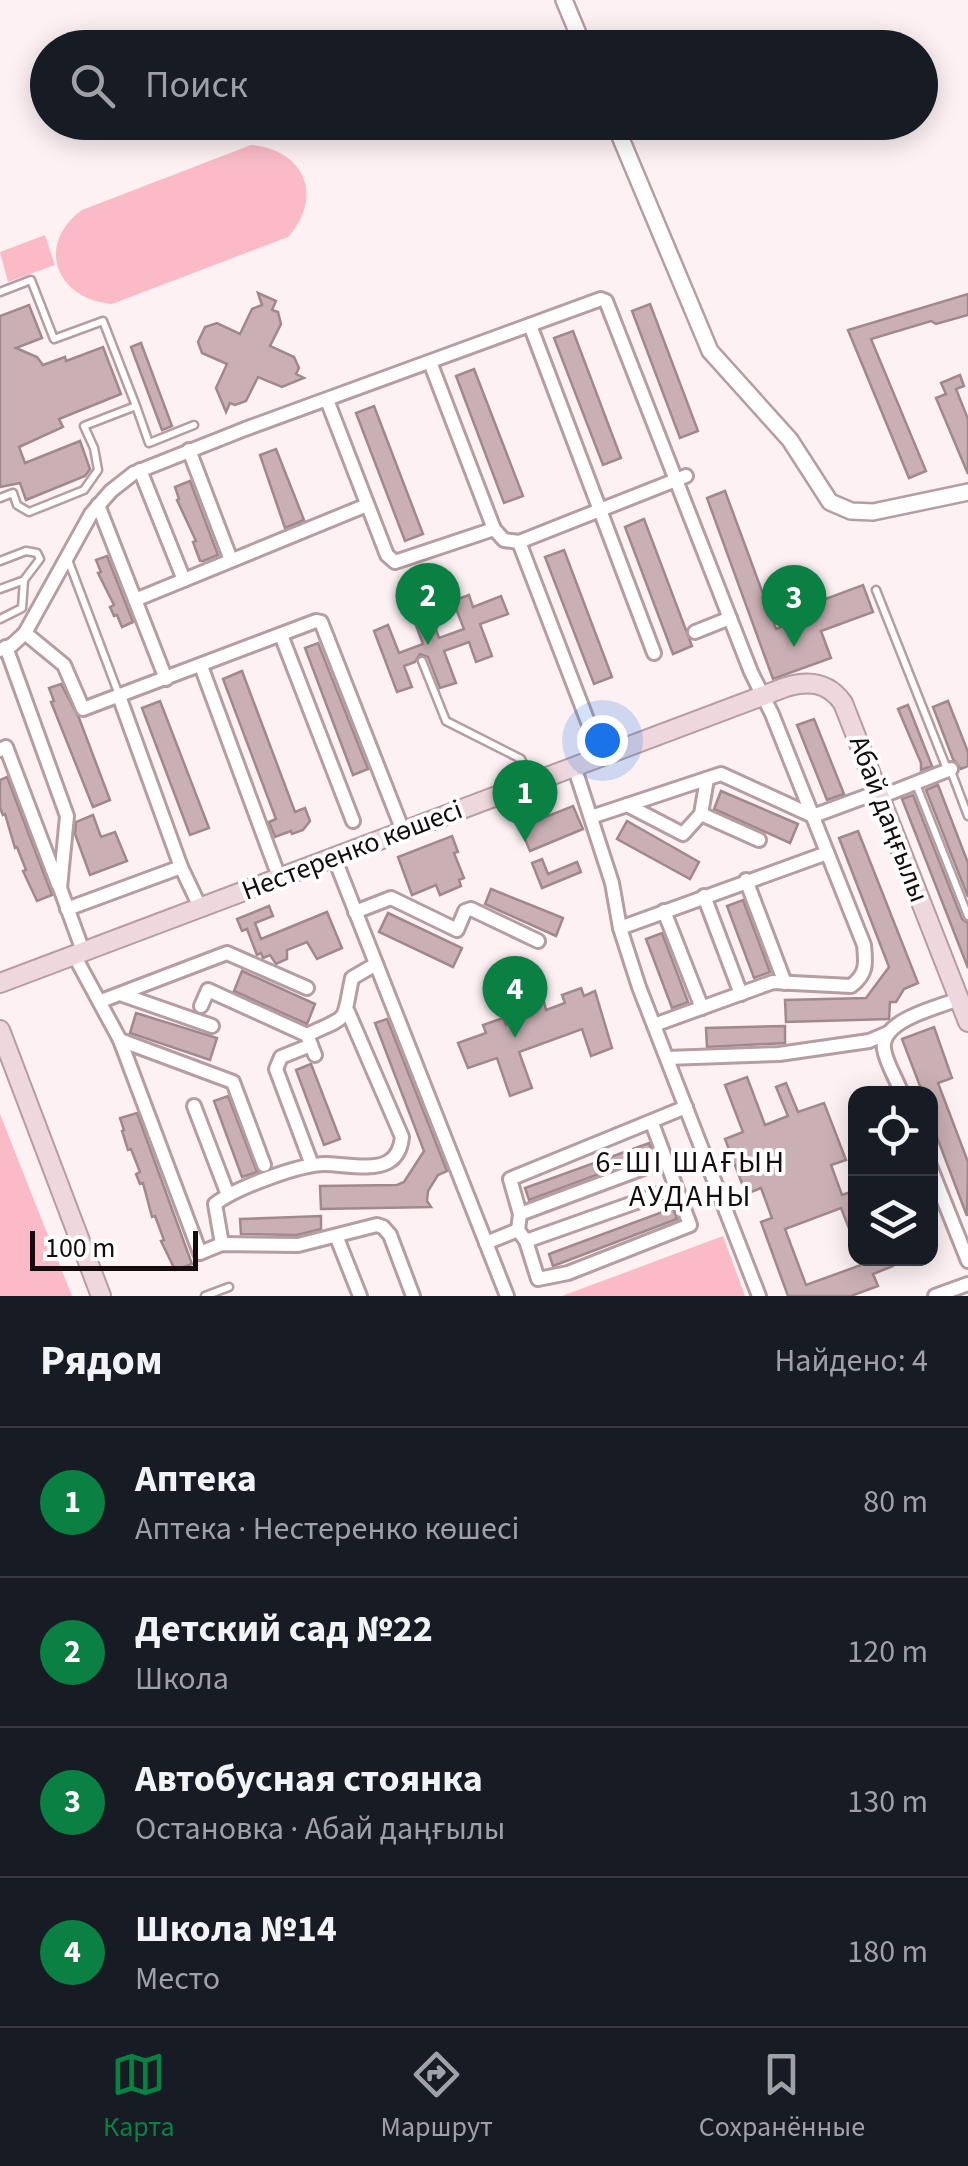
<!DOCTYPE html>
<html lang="ru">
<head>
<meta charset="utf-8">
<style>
  body { margin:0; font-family:"Source Sans 3",sans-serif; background:#20242c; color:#f1f3f6 }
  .controls { position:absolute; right:30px; bottom:30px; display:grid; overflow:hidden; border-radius:20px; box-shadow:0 5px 25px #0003 }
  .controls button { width:90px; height:90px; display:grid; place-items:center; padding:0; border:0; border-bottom:2px solid #363941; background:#171b24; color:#f1f3f6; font:50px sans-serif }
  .scale { position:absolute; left:30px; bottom:25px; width:168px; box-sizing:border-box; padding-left:10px; border:5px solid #150c0e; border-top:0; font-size:28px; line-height:35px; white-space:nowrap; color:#150c0e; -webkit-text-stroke:8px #fff; paint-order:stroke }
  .you { position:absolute; left:602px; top:740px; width:35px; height:35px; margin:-25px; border:8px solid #fff; border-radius:50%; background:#1a73e8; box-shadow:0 0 0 15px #1a73e833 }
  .badge { display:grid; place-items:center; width:65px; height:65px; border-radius:50%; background:#0b8043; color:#fff; font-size:32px; font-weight:700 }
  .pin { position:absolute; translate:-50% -82px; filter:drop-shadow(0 2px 5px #0008) }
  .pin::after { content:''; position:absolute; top:52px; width:35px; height:30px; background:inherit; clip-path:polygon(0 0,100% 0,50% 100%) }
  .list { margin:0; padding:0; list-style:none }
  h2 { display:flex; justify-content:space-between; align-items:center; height:130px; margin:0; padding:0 40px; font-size:42px }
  h2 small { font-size:32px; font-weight:400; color:#9ea1a6 }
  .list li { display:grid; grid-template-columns:65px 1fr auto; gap:30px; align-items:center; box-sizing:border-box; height:150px; padding:0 40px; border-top:2px solid #363941 }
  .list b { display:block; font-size:38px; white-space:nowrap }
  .list p { margin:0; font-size:32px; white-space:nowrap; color:#9ea1a6 }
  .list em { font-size:32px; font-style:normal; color:#9ea1a6 }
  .icon { flex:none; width:55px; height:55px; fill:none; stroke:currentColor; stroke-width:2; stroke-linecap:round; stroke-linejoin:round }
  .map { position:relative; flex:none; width:968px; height:1296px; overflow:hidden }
  .search { position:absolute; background:#171b24; box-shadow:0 5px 25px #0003; left:30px; right:30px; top:30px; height:110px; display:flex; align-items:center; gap:25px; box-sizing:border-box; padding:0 35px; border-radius:55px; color:#9ea1a6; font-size:38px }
  .sheet { height:730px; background:#171b24 }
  nav { display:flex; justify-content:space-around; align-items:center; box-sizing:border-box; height:140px; border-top:2px solid #363941; background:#171b24; font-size:28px; color:#9ea1a6 }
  nav a { display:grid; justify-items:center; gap:5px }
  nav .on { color:#0b8043 }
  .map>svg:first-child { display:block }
  .green { fill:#fabbc7 }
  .building { fill:#cab0b4; stroke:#a1888c; stroke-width:2.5 }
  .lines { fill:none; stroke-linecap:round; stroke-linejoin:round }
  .service-casing { stroke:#b69da1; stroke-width:11 }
  .minor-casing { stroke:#b69da1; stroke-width:18 }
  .tertiary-casing { stroke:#b69da1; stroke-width:20 }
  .secondary-casing { stroke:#b69da1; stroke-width:22 }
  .service { stroke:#fff; stroke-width:6 }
  .minor { stroke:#fff; stroke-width:12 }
  .tertiary { stroke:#fff; stroke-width:15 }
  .secondary { stroke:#efd8dd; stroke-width:18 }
  .labels { text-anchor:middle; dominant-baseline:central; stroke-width:8; stroke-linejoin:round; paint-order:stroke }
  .street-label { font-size:28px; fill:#150c0e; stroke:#fff }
  .neighbourhood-label { font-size:30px; letter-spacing:2.5px; fill:#150c0e; stroke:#fff }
</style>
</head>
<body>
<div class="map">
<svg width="968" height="1296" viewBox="0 0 968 1296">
  <rect width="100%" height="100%" fill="#fdf1f3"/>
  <g class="green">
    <path d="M251,145C305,150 324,197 288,237L112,304C57,300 34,245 82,210Z"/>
    <path d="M45,235L55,265L8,282L0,252Z"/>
    <path d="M0,1114L72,1296H0Z"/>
    <path d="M723,1236L745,1296H562Z"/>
  </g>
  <g class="building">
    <path d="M258,293L276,301L272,310L278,312L281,324L270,346L294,357L299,368L296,374L304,378L282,387L258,377L246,401L235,405L230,403L226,412L216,388L227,364L202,353L198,342L205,327L217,323L240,334L252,309L262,305Z"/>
    <path d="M968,294V315L936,324L931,321L871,339L926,471L909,478L848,330Z"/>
    <path d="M650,304L698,431L680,438L632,311Z"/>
    <path d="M29,305L42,338L16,348L37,357L43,365L65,357L66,361L103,347L121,394L59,419L63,427L19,447L25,463L80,441L90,469L85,476L26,500L20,483L0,487V316Z"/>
    <path d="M573,331L621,458L603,465L554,338Z"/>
    <path d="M141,343L172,426L162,430L131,347Z"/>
    <path d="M474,369L523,496L504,503L456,376Z"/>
    <path d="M960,375L964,386L956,389L968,419V474L936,398L946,394L941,383Z"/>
    <path d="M374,406L423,534L405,541L356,413Z"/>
    <path d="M276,449L304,520L285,528L260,455Z"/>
    <path d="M190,481L218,555L203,561H200L193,542L196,541L177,500L179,499L175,487Z"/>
    <path d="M725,491L776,629L816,614L812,604L863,585L873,612L821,631L831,658L773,679L707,498Z"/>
    <path d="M644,519L692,646L673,654L625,527Z"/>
    <path d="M564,550L612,677L594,684L545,557Z"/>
    <path d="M107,556L133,622L122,627L117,615L114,616L110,607L114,605L98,573L101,572L96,560Z"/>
    <path d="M469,595L473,607L501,596L508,614L480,624L492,656L476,662L469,642L444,651L456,683L440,688L428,657L420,654L415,662L404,666L412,687L397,692L374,631L388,625L399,653L423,644L411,612L427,605L439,638L464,629L453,601Z"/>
    <path d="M318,643L368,769L353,775L305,648Z"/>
    <path d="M242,671L295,812L305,808L310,821L303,830L292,834L291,831L275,837L269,822L276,819L223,679Z"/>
    <path d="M61,684L79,718L110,800L93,807L51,702L54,701L49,688Z"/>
    <path d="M160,701L209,828L190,835L142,708Z"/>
    <path d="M948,701L968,752V766L961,769L953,759L933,707Z"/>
    <path d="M908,705L932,766L921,770V763L898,709Z"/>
    <path d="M814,719L844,794L827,800L797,725Z"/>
    <path d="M7,777L52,895L37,901L23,871L26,870L17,847L15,848L5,814L3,815L0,808V780Z"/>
    <path d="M938,785L968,863V897L926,790Z"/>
    <path d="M721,791L798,824L790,843L714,809Z"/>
    <path d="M913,795L962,919L968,923V968L902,799Z"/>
    <path d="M573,806L583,829L530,851L520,827Z"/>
    <path d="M93,815L101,837L115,832L127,861L90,875L75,834L76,822Z"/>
    <path d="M627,821L699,862L690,879L617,839Z"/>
    <path d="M858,831L918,983L904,989L896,1002H890L889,1019L786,1022L785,1000L866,998L889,967L839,838Z"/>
    <path d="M452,836L458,852L454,853L464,878L459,880L461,886L440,895L436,885L412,895L398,857Z"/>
    <path d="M542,859L548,874L577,862L581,872L542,888L532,863Z"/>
    <path d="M491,889L563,918L556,936L485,904Z"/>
    <path d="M743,900L770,972L754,978L727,906Z"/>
    <path d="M269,906L273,916L255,923L261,939L327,912L342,948L317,959L307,942L287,950V959L276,964L270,955L263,958L261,953L257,955L247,929L242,931L237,919Z"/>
    <path d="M388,913L462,948L453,967L379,932Z"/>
    <path d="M662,933L688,1002L672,1008L646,939Z"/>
    <path d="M242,971L315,1004L307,1024L234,991Z"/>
    <path d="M581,988L584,996L595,991L612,1048L591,1056L582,1029L519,1052L532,1088L510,1096L497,1058L468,1068L458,1043L486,1033L483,1025L503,1018L506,1025L524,1018L521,1011L544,1002L546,1010L565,1003L562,995Z"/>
    <path d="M136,1013L217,1038L210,1060L130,1033Z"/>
    <path d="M387,1019L447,1171L438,1175L428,1191L427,1201L431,1207L321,1209L320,1186L397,1185L404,1182L424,1151L375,1023Z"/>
    <path d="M785,1026V1043L707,1047L706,1028Z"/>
    <path d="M934,1027L952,1078L938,1083L968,1162L967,1216L930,1119V1094H923L902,1039Z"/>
    <path d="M311,1064L340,1139L324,1145L296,1070Z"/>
    <path d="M747,1077L765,1125L788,1116L776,1087L786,1083L798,1112L824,1103L846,1160L831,1165L842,1195L856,1190V1246L841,1208L785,1229L806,1285L861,1265L859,1258H890L893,1266L873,1274L878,1286L851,1296H788L761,1222L772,1218L761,1188L746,1194L725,1139L743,1132L725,1085Z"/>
    <path d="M228,1096L257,1172L242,1177L214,1101Z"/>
    <path d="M137,1113L192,1264L175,1270L161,1241L164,1240L155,1216L152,1217L143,1183L140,1184L136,1174L140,1172L131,1149L128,1150L122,1131L124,1130L120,1118Z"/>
    <path d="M649,1143L653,1154L529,1200L525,1188Z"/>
    <path d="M673,1208L677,1219L553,1266L549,1254Z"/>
    <path d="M321,1216V1229L297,1235L241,1234L240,1219Z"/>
  </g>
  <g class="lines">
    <defs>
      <g id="service">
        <path d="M0,292L31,280L54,339L103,321L136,406L84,426L94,448L98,470L84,490L29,512L17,505L13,493L0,498"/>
        <path d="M136,406L149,443L194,425"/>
        <path d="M67,557L119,695"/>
        <path d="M0,561L26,551L37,553L40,559L24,580L22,608L0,619"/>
        <path d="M0,589L22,581"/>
        <path d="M876,590L947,769"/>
        <path d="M422,661L446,721L521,759L532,781"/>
        <path d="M951,771L968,816"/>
        <path d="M916,784L968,916"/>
        <path d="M205,1296L229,1287"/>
      </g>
      <g id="minor">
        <path d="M530,325L654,653"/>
        <path d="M430,362L494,529"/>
        <path d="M327,400L387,555L395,562L494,529L504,540L519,542L686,476"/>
        <path d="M189,450L231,560"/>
        <path d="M140,470L184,580"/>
        <path d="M98,505L166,679"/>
        <path d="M519,542L601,756"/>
        <path d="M135,600L367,505"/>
        <path d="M695,632L730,618"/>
        <path d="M25,633L64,665L83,709L316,621L321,622L403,831"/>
        <path d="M281,635L353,821"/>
        <path d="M6,647L67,816L60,888L83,951"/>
        <path d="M0,650L12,645L25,633L91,514L111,491L134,473L245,429L601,299L606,301L751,672L772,714L864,945C866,964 867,974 851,986L773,982L654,1025"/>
        <path d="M201,666L279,877"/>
        <path d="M119,696L181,867L200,907"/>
        <path d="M0,750L6,747L58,884"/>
        <path d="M574,766L612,883L620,928L639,987L759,1296"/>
        <path d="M880,797L951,769"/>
        <path d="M627,805L683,834L701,814L707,779"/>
        <path d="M701,814L759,840"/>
        <path d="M591,817L721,774L813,816L878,792"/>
        <path d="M334,857L507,1296"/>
        <path d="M746,880L785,983"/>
        <path d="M704,896L741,994"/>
        <path d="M67,909L181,867"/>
        <path d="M664,911L702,1008"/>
        <path d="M355,912L391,898L457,930L465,911L471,909L538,941"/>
        <path d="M620,928L827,853"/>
        <path d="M74,955L120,1040L200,1253L222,1244L298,1245L377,1225L383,1227L390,1235L413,1296"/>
        <path d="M123,995L212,1026"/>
        <path d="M101,1001L227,953L307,988"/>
        <path d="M201,1006L208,990L307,1035L315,1055"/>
        <path d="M307,1035C352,1014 342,1024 352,978L376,964"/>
        <path d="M120,1040L233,1082L264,1165"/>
        <path d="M311,1045L281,1057L276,1069L312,1165"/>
        <path d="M667,1058L779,1054L869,1041L888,1033"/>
        <path d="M902,1094C897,1080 886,1063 884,1049C880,1020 939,1007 959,999"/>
        <path d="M194,1106L228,1195"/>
        <path d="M652,1123L690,1225L568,1273L538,1279L526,1241L518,1230L520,1214L510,1179L686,1107"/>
        <path d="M930,1166L968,1261"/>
        <path d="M520,1214L665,1160"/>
        <path d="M337,1238L360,1296"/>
        <path d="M526,1241L676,1188"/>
        <path d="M486,1243L518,1230"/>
        <path d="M222,1244L215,1204C235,1188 300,1164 325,1164C343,1164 372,1171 388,1162C397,1157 401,1147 402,1137L348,1012"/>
        <path d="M935,1296L968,1284"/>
      </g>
      <g id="tertiary">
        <path d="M564,0L584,48"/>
        <path d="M614,122L710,351L790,440L830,502L851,511L873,512L968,492"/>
      </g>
      <g id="secondary">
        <path d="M0,983L786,687C809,680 828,682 843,703L968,1022"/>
        <path d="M0,1030L101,1296"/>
      </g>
    </defs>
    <use href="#service" class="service-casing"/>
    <use href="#minor" class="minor-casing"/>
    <use href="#tertiary" class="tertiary-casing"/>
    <use href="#secondary" class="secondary-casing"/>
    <use href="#service" class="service"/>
    <use href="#minor" class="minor"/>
    <use href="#tertiary" class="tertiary"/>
    <use href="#secondary" class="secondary"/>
  </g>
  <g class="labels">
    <g class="street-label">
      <text transform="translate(889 819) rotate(69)">Абай даңғылы</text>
      <text transform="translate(352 850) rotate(-21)">Нестеренко көшесі</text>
    </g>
    <g class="neighbourhood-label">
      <text x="691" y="1162">6-ШІ ШАҒЫН<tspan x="691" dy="34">АУДАНЫ</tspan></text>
    </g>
  </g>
</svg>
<div class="controls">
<button><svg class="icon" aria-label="locate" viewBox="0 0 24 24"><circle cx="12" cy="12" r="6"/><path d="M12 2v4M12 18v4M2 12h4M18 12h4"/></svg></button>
<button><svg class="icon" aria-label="layers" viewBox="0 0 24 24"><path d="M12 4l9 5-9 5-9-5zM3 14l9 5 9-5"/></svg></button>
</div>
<div class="scale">100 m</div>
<div class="you"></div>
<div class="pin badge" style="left:525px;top:842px">1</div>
<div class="pin badge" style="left:428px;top:645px">2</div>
<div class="pin badge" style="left:794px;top:647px">3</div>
<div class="pin badge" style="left:515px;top:1038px">4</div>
<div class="search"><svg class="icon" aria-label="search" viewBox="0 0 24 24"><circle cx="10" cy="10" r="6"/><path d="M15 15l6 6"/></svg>Поиск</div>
</div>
<section class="sheet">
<h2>Рядом<small>Найдено: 4</small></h2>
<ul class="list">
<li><span class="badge">1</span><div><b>Аптека</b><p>Аптека · Нестеренко көшесі</p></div><em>80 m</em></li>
<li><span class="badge">2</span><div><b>Детский сад №22</b><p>Школа</p></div><em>120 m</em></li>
<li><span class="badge">3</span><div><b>Автобусная стоянка</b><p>Остановка · Абай даңғылы</p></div><em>130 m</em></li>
<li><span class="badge">4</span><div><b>Школа №14</b><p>Место</p></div><em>180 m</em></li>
</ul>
</section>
<nav>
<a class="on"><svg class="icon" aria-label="map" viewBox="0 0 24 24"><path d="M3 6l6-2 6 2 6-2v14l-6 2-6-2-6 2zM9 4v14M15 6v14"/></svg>Карта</a>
<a><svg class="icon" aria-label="directions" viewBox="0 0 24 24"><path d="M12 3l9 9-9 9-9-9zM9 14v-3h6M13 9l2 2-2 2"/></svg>Маршрут</a>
<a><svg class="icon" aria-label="saved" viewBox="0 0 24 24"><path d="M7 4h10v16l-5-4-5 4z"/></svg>Сохранённые</a>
</nav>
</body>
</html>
